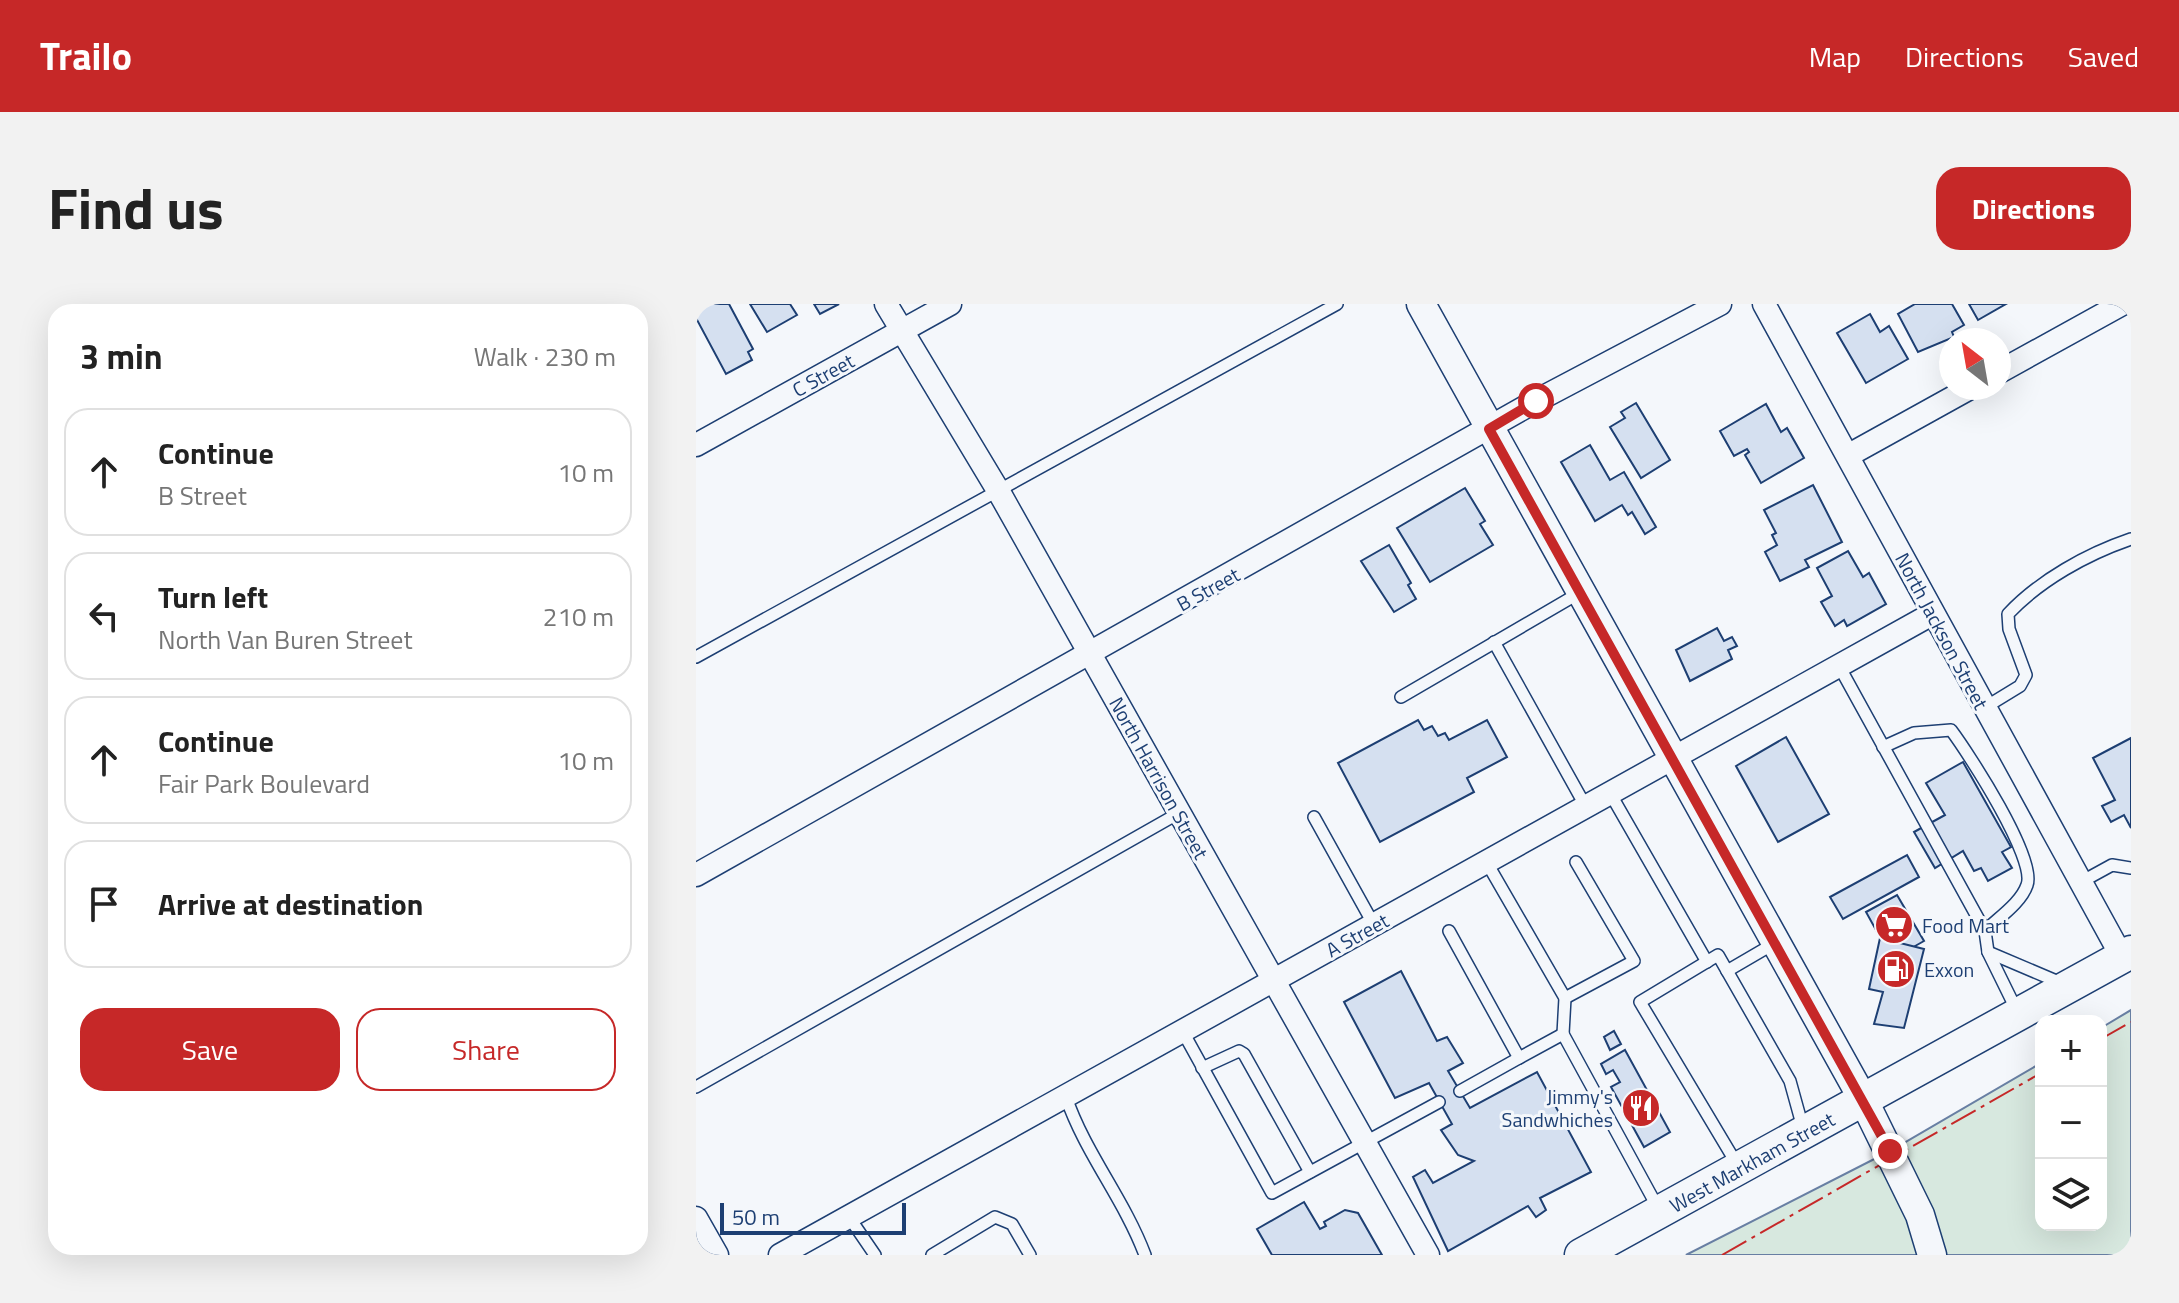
<!DOCTYPE html>
<html lang="en">
<head>
<meta charset="utf-8">
<style>
  body { margin:0; font-family:"Titillium Web",sans-serif; background:#f2f2f2; color:#222 }
  .controls { position:absolute; right:24px; bottom:24px; display:grid; overflow:hidden; border-radius:16px; box-shadow:0 8px 32px #0002 }
  .controls button { width:72px; height:72px; display:grid; place-items:center; padding:0; border:0; border-bottom:2px solid #e0e0e0; background:#fff; color:#222; font:40px sans-serif }
  .compass { position:absolute; left:1243px; top:24px; width:72px; height:72px; border-radius:50%; background:#fff; box-shadow:0 8px 32px #0002; rotate:329deg }
  .scale { position:absolute; left:24px; bottom:20px; width:186px; box-sizing:border-box; padding-left:8px; border:4px solid #1d3f73; border-top:0; font-size:22px; line-height:28px; white-space:nowrap; color:#1d3f73; -webkit-text-stroke:6px #f4f7fb; paint-order:stroke }
  .stop { position:absolute; width:24px; height:24px; margin:-18px; border:6px solid #c62828; border-radius:50%; background:#fff }
  .stop.end { background:#c62828; border-color:#fff; box-shadow:0 2px 8px #0008 }
  .list { margin:0; padding:0; list-style:none }
  h2 { display:flex; justify-content:space-between; align-items:center; height:104px; margin:0; padding:0 32px; font-size:34px }
  h2 small { font-size:26px; font-weight:400; color:#767676 }
  .list li { display:grid; grid-template-columns:52px 1fr auto; gap:24px; align-items:center; box-sizing:border-box; height:128px; margin:0 16px 16px; padding:0 16px; border:2px solid #e0e0e0; border-radius:24px }
  .list b { display:block; font-size:30px; white-space:nowrap }
  .list p { margin:0; font-size:26px; white-space:nowrap; color:#767676 }
  .list em { font-size:26px; font-style:normal; color:#767676 }
  .actions { display:flex; gap:16px; padding:24px 32px }
  .actions a { flex:1; padding:18px 0; border:2px solid #c62828; border-radius:24px; text-align:center; font-size:28px; color:#c62828 }
  .actions .main { background:#c62828; color:#fff }
  .icon { flex:none; width:44px; height:44px; fill:none; stroke:currentColor; stroke-width:2; stroke-linecap:round; stroke-linejoin:round }
  .map { position:relative; flex:none; width:1435px; height:951px; overflow:hidden; border-radius:24px }
  header { display:flex; align-items:center; gap:48px; box-sizing:border-box; height:112px; padding:0 40px; background:#c62828; color:#fff }
  header strong { font-size:38px }
  nav { display:flex; gap:44px; margin-inline-start:auto; font-size:28px }
  .intro { display:flex; align-items:center; justify-content:space-between; box-sizing:border-box; height:192px; padding:0 48px }
  h1 { margin:0; font-size:56px }
  .button { padding:20px 36px; border-radius:24px; background:#c62828; color:#fff; font-size:28px; font-weight:700 }
  main { display:flex; gap:48px; padding:0 48px }
  aside { flex:1; background:#fff; border-radius:24px; box-shadow:0 8px 32px #0002 }
  .map>svg:first-child { display:block }
  .green { fill:#d7e8df; stroke:#687fa3; stroke-width:2 }
  .building { fill:#d5e0f0; stroke:#1d3f73; stroke-width:2 }
  .lines { fill:none; stroke-linecap:round; stroke-linejoin:round }
  .service-casing { stroke:#1d3f73; stroke-width:14 }
  .minor-casing { stroke:#1d3f73; stroke-width:25 }
  .tertiary-casing { stroke:#1d3f73; stroke-width:31 }
  .secondary-casing { stroke:#1d3f73; stroke-width:35 }
  .service { stroke:#f4f7fb; stroke-width:11 }
  .minor { stroke:#f4f7fb; stroke-width:22 }
  .tertiary { stroke:#f4f7fb; stroke-width:28 }
  .secondary { stroke:#f4f7fb; stroke-width:32 }
  .power { stroke:#c62828; stroke-width:2; stroke-dasharray:28 6 4 6; stroke-linecap:butt }
  .route { stroke:#c62828; stroke-width:10 }
  .labels { text-anchor:middle; dominant-baseline:central; stroke-width:6; stroke-linejoin:round; paint-order:stroke }
  .street-label { font-size:20px; fill:#1d3f73; stroke:#f4f7fb }
  .poi-label { font-size:20px; fill:#1d3f73; stroke:#f4f7fb; text-anchor:start }
</style>
</head>
<body>
<header>
<strong>Trailo</strong>
<nav><a>Map</a><a>Directions</a><a>Saved</a></nav>
</header>
<div class="intro"><h1>Find us</h1><a class="button">Directions</a></div>
<main>
<aside>
<h2>3 min<small>Walk · 230 m</small></h2>
<ul class="list">
<li><svg class="icon" aria-label="ahead" viewBox="0 0 24 24"><path d="M12 20V5M6 11l6-6 6 6"/></svg><div><b>Continue</b><p>B Street</p></div><em>10 m</em></li>
<li><svg class="icon" aria-label="left" viewBox="0 0 24 24"><path d="M17 20v-9H6M10 6l-5 5 5 5"/></svg><div><b>Turn left</b><p>North Van Buren Street</p></div><em>210 m</em></li>
<li><svg class="icon" aria-label="ahead" viewBox="0 0 24 24"><path d="M12 20V5M6 11l6-6 6 6"/></svg><div><b>Continue</b><p>Fair Park Boulevard</p></div><em>10 m</em></li>
<li><svg class="icon" aria-label="arrive" viewBox="0 0 24 24"><path d="M6 21V4h12l-3 4 3 4H6"/></svg><div><b>Arrive at destination</b></div></li>
</ul>
<div class="actions"><a class="main">Save</a><a>Share</a></div>
</aside>
<div class="map">
<svg width="1435" height="951" viewBox="0 0 1435 951">
  <rect width="100%" height="100%" fill="#f4f7fb"/>
  <path class="green" d="M1435,706V951H990L1194,847L1345,759V921H1405V724Z"/>
  <g class="building">
    <path d="M13,0H33L57,45L52,48L56,56L30,70L0,14V7Z"/>
    <path d="M54,0H94L101,11L71,28Z"/>
    <path d="M118,0H143L124,10Z"/>
    <path d="M1219,0H1256L1268,21L1256,28L1258,33L1222,48L1202,10Z"/>
    <path d="M1273,0H1310L1282,16Z"/>
    <path d="M1174,10L1184,28L1193,22L1212,55L1170,79L1141,29Z"/>
    <path d="M940,99L974,156L945,174L914,123L929,114L925,108Z"/>
    <path d="M1070,100L1085,128L1091,124L1108,154L1065,179L1049,151L1053,148L1051,145L1038,152L1024,127Z"/>
    <path d="M894,141L914,176L928,168L960,223L949,230L936,208L932,211L926,201L899,217L865,158Z"/>
    <path d="M1117,181L1146,238L1109,256L1113,263L1084,277L1069,248L1081,241L1076,231L1080,229L1068,206Z"/>
    <path d="M769,184L789,217L784,220L797,241L734,278L701,224Z"/>
    <path d="M693,241L715,279L712,281L720,295L698,308L665,257Z"/>
    <path d="M1152,247L1167,273L1173,269L1190,300L1151,322L1148,316L1139,322L1125,298L1136,292L1121,264Z"/>
    <path d="M1021,324L1028,337L1036,333L1041,342L1032,346L1036,355L994,377L980,346Z"/>
    <path d="M722,416L728,426L736,422L742,432L749,429L753,436L791,416L811,453L771,474L778,488L684,538L642,459Z"/>
    <path d="M1090,433L1133,510L1082,538L1040,462Z"/>
    <path d="M1435,434V524L1428,511L1415,518L1406,502L1419,496L1397,454Z"/>
    <path d="M1267,458L1315,543L1306,548L1316,564L1292,577L1285,564L1278,567L1267,547L1239,564L1218,528L1249,511L1230,479Z"/>
    <path d="M1211,551L1223,573L1147,615L1134,593Z"/>
    <path d="M1201,591L1228,637L1196,655L1170,608Z"/>
    <path d="M1184,634L1228,645L1208,724L1178,720L1187,688L1173,685Z"/>
    <path d="M705,667L741,737L751,733L767,759L752,767L774,804L841,768L895,868L844,894L850,906L840,913L832,902L752,947L717,873L729,866L737,879L778,857L762,851L745,826L756,820L733,779L699,794L648,698Z"/>
    <path d="M918,727L925,740L914,746L908,733Z"/>
    <path d="M929,746L974,828L948,843L915,783L924,778L917,766L910,770L905,760Z"/>
    <path d="M608,898L624,925L630,922L628,918L649,906L662,909L686,951H576L561,925Z"/>
  </g>
  <g class="lines">
    <defs>
      <g id="service">
        <path d="M798,338L890,503"/>
        <path d="M0,353L641,0"/>
        <path d="M1143,362L1289,627"/>
        <path d="M705,393L885,288"/>
        <path d="M1288,404L1324,382L1330,371L1313,325L1312,310C1344,276 1391,250 1435,235"/>
        <path d="M1187,443L1218,429L1255,426C1273,450 1341,555 1331,581C1325,599 1302,614 1289,627L1292,648L1321,707"/>
        <path d="M914,489L1011,658"/>
        <path d="M618,513L678,621"/>
        <path d="M791,559L869,694L867,730"/>
        <path d="M1385,578L1416,561L1435,564"/>
        <path d="M753,627L823,754L867,730L962,904"/>
        <path d="M1292,648L1365,679"/>
        <path d="M1031,667L1079,639"/>
        <path d="M869,694L938,657L880,558"/>
        <path d="M487,728L576,889L743,798"/>
        <path d="M506,764L543,747L548,750L614,868"/>
        <path d="M0,783L483,509"/>
        <path d="M764,787L823,754"/>
        <path d="M370,793C389,849 428,895 449,951"/>
        <path d="M1042,862L944,698L1022,651L1094,777L1107,824"/>
        <path d="M153,913L179,951"/>
        <path d="M236,951L299,913L316,920L334,951"/>
      </g>
      <g id="minor">
        <path d="M190,0L303,188L732,951"/>
        <path d="M1068,0L1426,653"/>
        <path d="M1303,68L1426,0"/>
        <path d="M0,141L254,0"/>
        <path d="M1153,151L1274,84"/>
        <path d="M0,571L840,97L1024,0"/>
        <path d="M0,914L21,951"/>
        <path d="M84,951L1236,310"/>
      </g>
      <path id="tertiary" d="M725,0L1168,797L1224,911L1236,951"/>
      <path id="secondary" d="M885,951L1435,648"/>
    </defs>
    <use href="#service" class="service-casing"/>
    <use href="#minor" class="minor-casing"/>
    <use href="#tertiary" class="tertiary-casing"/>
    <use href="#secondary" class="secondary-casing"/>
    <use href="#service" class="service"/>
    <use href="#minor" class="minor"/>
    <use href="#tertiary" class="tertiary"/>
    <use href="#secondary" class="secondary"/>
    <g class="power">
      <path d="M1405,735L1435,718"/>
      <path d="M1026,951L1345,769"/>
    </g>
  </g>
  <g class="lines">
    <path class="route" d="M840,97L793,125L1194,847"/>
  </g>
  <defs>
    <symbol id="supermarket-disc" viewBox="-11 -11 22 22"><circle r="9.5" fill="#c62828" stroke="#f4f7fb"/><path d="M-6-5.5h2.5l.6 2H6L4.5 2H-2.5L-4.4-4H-6ZM-1.5 3.2a1.3 1.3 0 1 0 .1 0ZM3 3.2a1.3 1.3 0 1 0 .1 0Z" fill="#fff"/></symbol>
    <symbol id="fuel-disc" viewBox="-11 -11 22 22"><circle r="9.5" fill="#c62828" stroke="#f4f7fb"/><path d="M-5.5-6h7V0h2V4h1.3V-2.5L3-4.5l.8-.8L6-3V5H2.5V1h-1V6h-7ZM-4.2-4.7v3.2H.2V-4.7Z" fill="#fff"/></symbol>
    <symbol id="restaurant-disc" viewBox="-11 -11 22 22"><circle r="9.5" fill="#c62828" stroke="#f4f7fb"/><path d="M-5-6h1v4h1v-4h1v4h1v-4h1v5L-1.5 .5V6h-2V.5L-5-1ZM5-6V6H3V1.5H1.5Q1.5-4 5-6Z" fill="#fff"/></symbol>
  </defs>
  <g fill-rule="evenodd">
    <use href="#supermarket-disc" x="1176" y="599" width="44" height="44"/>
    <use href="#fuel-disc" x="1178" y="643" width="44" height="44"/>
    <use href="#restaurant-disc" x="923" y="782" width="44" height="44"/>
  </g>
  <g class="labels">
    <g class="street-label">
      <text transform="translate(127 71) rotate(-29)">C Street</text>
      <text transform="translate(512 285) rotate(-29)">B Street</text>
      <text transform="translate(1246 327) rotate(62)">North Jackson Street</text>
      <text transform="translate(463 474) rotate(61)">North Harrison Street</text>
      <text transform="translate(661 631) rotate(-29)">A Street</text>
      <text transform="translate(1056 858) rotate(-29)">West Markham Street</text>
    </g>
    <g class="poi-label">
      <text x="1226" y="621">Food Mart</text>
      <text x="1228" y="665">Exxon</text>
      <text x="917" y="792" text-anchor="end">Jimmy's<tspan x="917" dy="23">Sandwhiches</tspan></text>
    </g>
  </g>
</svg>
<div class="controls">
<button>+</button>
<button>−</button>
<button><svg class="icon" aria-label="layers" viewBox="0 0 24 24"><path d="M12 4l9 5-9 5-9-5zM3 14l9 5 9-5"/></svg></button>
</div>
<svg class="compass" viewBox="-18 -18 36 36"><path d="M0-13l5 13h-10z" fill="#e53935"/><path d="M0 13l5-13h-10z" fill="#767676"/></svg>
<div class="scale">50 m</div>
<div class="stop" style="left:840px;top:97px"></div>
<div class="stop end" style="left:1194px;top:847px"></div>
</div>
</main>
</body>
</html>
